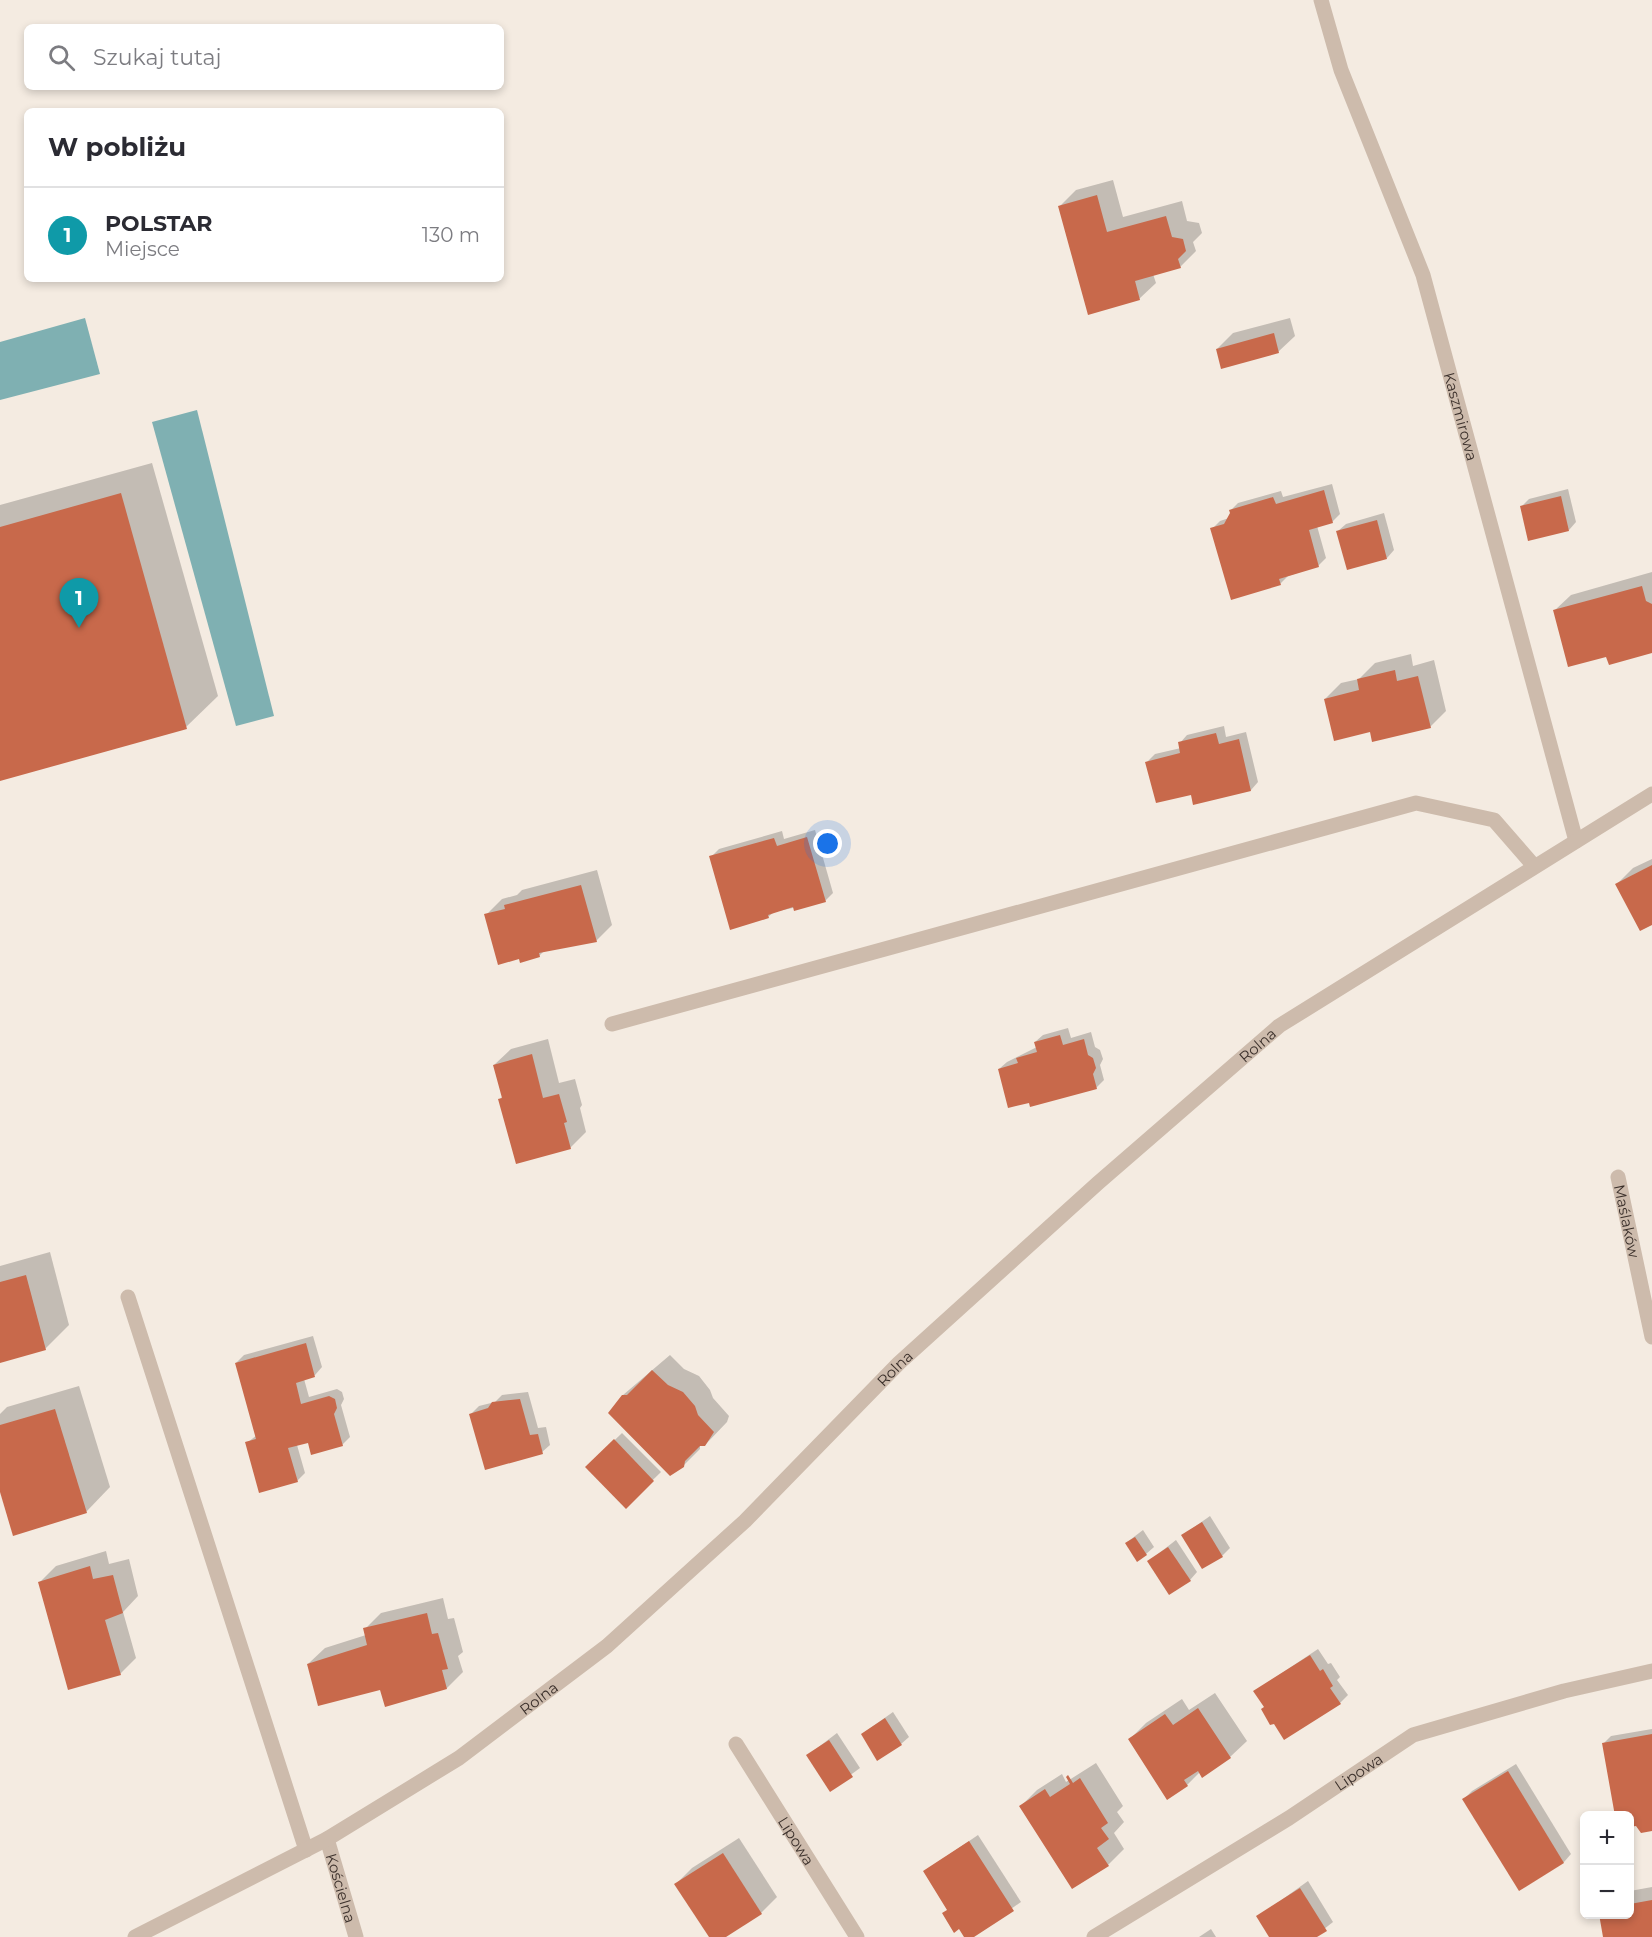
<!DOCTYPE html>
<html lang="pl">
<head>
<meta charset="utf-8">
<style>
  body { margin:0; font-family:Montserrat,sans-serif; background:#f2f2f3; color:#2b2b33 }
  .controls { position:absolute; right:18px; bottom:18px; display:grid; overflow:hidden; border-radius:9px; box-shadow:0 3px 9px #0003 }
  .controls button { width:54px; height:54px; display:grid; place-items:center; padding:0; border:0; border-bottom:2px solid #e1e1e2; background:#fff; color:#2b2b33; font:30px sans-serif }
  .you { position:absolute; left:828px; top:844px; width:21px; height:21px; margin:-15px; border:4px solid #fff; border-radius:50%; background:#1a73e8; box-shadow:0 0 0 9px #1a73e833 }
  .badge { display:grid; place-items:center; width:39px; height:39px; border-radius:50%; background:#1f5a5e; color:#fff; font-size:20px; font-weight:700 }
  .pin { position:absolute; translate:-50% -50px; filter:drop-shadow(0 2px 3px #0008) }
  .pin::after { content:''; position:absolute; top:32px; width:21px; height:18px; background:inherit; clip-path:polygon(0 0,100% 0,50% 100%) }
  .list { margin:0; padding:0; list-style:none }
  h2 { display:flex; justify-content:space-between; align-items:center; height:78px; margin:0; padding:0 24px; font-size:26px }
  h2 small { font-size:20px; font-weight:400; color:#7c7c81 }
  .list li { display:grid; grid-template-columns:39px 1fr auto; gap:18px; align-items:center; box-sizing:border-box; height:96px; padding:0 24px; border-top:2px solid #e1e1e2 }
  .list b { display:block; font-size:22px; white-space:nowrap }
  .list p { margin:0; font-size:20px; white-space:nowrap; color:#7c7c81 }
  .list em { font-size:20px; font-style:normal; color:#7c7c81 }
  .icon { flex:none; width:33px; height:33px; fill:none; stroke:currentColor; stroke-width:2; stroke-linecap:round; stroke-linejoin:round }
  .map { position:relative; flex:none; width:1652px; height:1937px; overflow:hidden }
  .search { position:absolute; background:#fff; box-shadow:0 3px 9px #0003; left:24px; top:24px; width:480px; height:66px; display:flex; align-items:center; gap:15px; box-sizing:border-box; padding:0 21px; border-radius:9px; color:#7c7c81; font-size:22px }
  .panel { position:absolute; background:#fff; box-shadow:0 3px 9px #0003; left:24px; top:108px; width:480px; height:174px; border-radius:9px }
  .map>svg:first-child { display:block }
  .water { fill:#7fb0b2 }
  .shadow { fill:#0003 }
  .building { fill:#c8694b }
  .lines { fill:none; stroke-linecap:round; stroke-linejoin:round }
  .minor { stroke:#cdbbac; stroke-width:15 }
  .labels { text-anchor:middle; dominant-baseline:central; stroke-width:4.5; stroke-linejoin:round; paint-order:stroke }
  .street-label { font-size:15px; fill:#3b302b; stroke:#fbf5ee }
</style>
</head>
<body>
<div class="map">
<svg width="1652" height="1937" viewBox="0 0 1652 1937">
  <rect width="100%" height="100%" fill="#f4ebe1"/>
  <g class="water">
    <path d="M85,318L100,374L0,400V342Z"/>
    <path d="M197,410L274,716L236,726L152,422Z"/>
  </g>
  <g class="shadow">
    <path d="M1113,180L1123,217L1182,201L1187,221L1199,223L1202,233L1193,242L1196,251L1180,267L1153,274L1156,283L1139,299L1060,206L1076,190Z"/>
    <path d="M1290,318L1295,336L1278,352L1217,349L1233,333Z"/>
    <path d="M152,463L218,696L186,727L0,779V505Z"/>
    <path d="M1332,484L1340,514L1332,522L1317,526L1326,558L1318,566L1288,576L1280,584L1212,529L1220,521L1229,518L1231,510L1238,503L1281,491L1283,497Z"/>
    <path d="M1568,489L1576,522L1569,530L1522,506L1529,499Z"/>
    <path d="M1384,513L1394,550L1387,558L1338,531L1346,524Z"/>
    <path d="M1652,572V651L1607,655L1554,611L1571,595Z"/>
    <path d="M1411,654L1413,666L1434,660L1446,711L1430,727L1371,731L1325,699L1341,683L1359,679L1375,663Z"/>
    <path d="M1224,726L1226,737L1246,732L1258,782L1251,790L1192,793L1147,762L1155,754L1181,748L1180,743L1187,735Z"/>
    <path d="M815,830L833,893L825,901L774,912L768,917L711,857L719,849L782,831L784,839Z"/>
    <path d="M1652,859V923L1617,884L1633,868Z"/>
    <path d="M597,870L612,925L596,941L545,950L539,956L520,957L486,915L502,899L517,895L522,890Z"/>
    <path d="M1068,1028L1071,1038L1091,1032L1095,1047L1100,1050L1103,1059L1100,1065L1104,1080L1096,1088L999,1069L1007,1062L1037,1047L1035,1042L1043,1035Z"/>
    <path d="M548,1039L559,1083L575,1079L582,1105L580,1108L586,1132L570,1148L500,1099L503,1096L494,1065L511,1049Z"/>
    <path d="M50,1252L69,1325L45,1349L0,1361V1266Z"/>
    <path d="M313,1336L322,1367L315,1375L304,1379L309,1397L337,1389L342,1392L344,1399L341,1405L350,1437L342,1445L309,1441L297,1445L305,1473L297,1481L247,1443L257,1435L236,1363L244,1355Z"/>
    <path d="M670,1355L684,1369L699,1376L710,1390L713,1398L729,1416L727,1422L705,1445H700V1449L683,1466L623,1395Z"/>
    <path d="M79,1386L110,1487L86,1512L0,1487V1414L7,1407Z"/>
    <path d="M528,1392L538,1428L546,1427L550,1445L542,1452L471,1414L479,1406L495,1402L502,1395Z"/>
    <path d="M622,1433L661,1472L626,1506L587,1467Z"/>
    <path d="M1210,1516L1230,1548L1222,1556L1183,1535Z"/>
    <path d="M1143,1530L1154,1547L1146,1554L1126,1543Z"/>
    <path d="M1176,1540L1197,1572L1190,1580L1149,1561Z"/>
    <path d="M106,1551L109,1564L129,1559L138,1596L123,1612L136,1658L120,1674L40,1582L56,1566Z"/>
    <path d="M443,1598L448,1619L454,1618L463,1652L458,1656L463,1672L447,1688H381L308,1664L325,1648L366,1635L365,1629L381,1613Z"/>
    <path d="M1318,1649L1328,1664L1331,1663L1340,1677L1337,1680L1348,1695L1340,1703L1265,1706L1255,1691Z"/>
    <path d="M1215,1693L1247,1741L1230,1757L1200,1772L1187,1785L1130,1739L1146,1723L1182,1699L1189,1710Z"/>
    <path d="M893,1712L909,1737L901,1744L862,1734Z"/>
    <path d="M1652,1729V1829L1636,1824L1630,1826V1816L1603,1744L1611,1736Z"/>
    <path d="M837,1733L860,1768L830,1790L808,1755Z"/>
    <path d="M1096,1763L1123,1806L1117,1812L1124,1822L1114,1833L1124,1849L1108,1865L1021,1806L1037,1790L1062,1774L1066,1782Z"/>
    <path d="M1516,1764L1571,1854L1564,1862L1519,1889L1464,1799L1472,1791Z"/>
    <path d="M978,1835L1021,1902L971,1937H966L925,1871Z"/>
    <path d="M739,1838L777,1897L761,1913L724,1937H711L676,1884L692,1868Z"/>
    <path d="M1308,1881L1333,1922L1314,1937H1270L1258,1917Z"/>
    <path d="M1652,1887V1937H1604L1630,1914V1891Z"/>
    <path d="M1211,1929L1216,1937H1199Z"/>
  </g>
  <g class="building">
    <path d="M1097,195L1107,232L1166,216L1172,237L1183,239L1186,251L1178,259L1181,268L1135,281L1140,300L1088,315L1058,206Z"/>
    <path d="M1274,333L1279,353L1221,369L1216,349Z"/>
    <path d="M1324,490L1333,523L1309,530L1319,567L1279,579L1281,585L1231,600L1210,528L1224,524L1230,513L1229,510L1273,497L1276,504Z"/>
    <path d="M121,493L187,729L0,781V527Z"/>
    <path d="M1561,496L1569,531L1528,541L1520,506Z"/>
    <path d="M1377,520L1387,559L1347,570L1336,531Z"/>
    <path d="M1642,586L1646,601L1652,604V653L1609,665L1606,657L1568,667L1553,610Z"/>
    <path d="M1395,670L1397,681L1418,676L1431,728L1372,742L1370,732L1334,741L1324,699L1359,690L1357,679Z"/>
    <path d="M1216,733L1219,744L1239,739L1251,791L1193,805L1191,795L1156,803L1145,762L1180,753L1178,742Z"/>
    <path d="M807,837L826,902L794,911L793,907L768,915L769,918L730,930L709,856L774,838L777,846Z"/>
    <path d="M1652,865V925L1640,931L1615,884Z"/>
    <path d="M581,885L597,942L539,953L540,957L520,963L519,959L498,965L484,914L505,909L504,905Z"/>
    <path d="M1060,1035L1063,1045L1084,1039L1088,1055L1093,1058L1096,1068L1093,1074L1097,1089L1030,1107L1029,1103L1008,1108L998,1069L1018,1063L1016,1058L1037,1052L1034,1042Z"/>
    <path d="M532,1054L543,1098L559,1094L567,1122L564,1123L571,1149L516,1164L498,1099L502,1098L493,1065Z"/>
    <path d="M26,1275L46,1350L0,1363V1282Z"/>
    <path d="M306,1343L315,1377L296,1383L301,1404L329,1396L335,1399L337,1408L334,1414L343,1446L311,1455L308,1443L288,1448L298,1482L259,1493L245,1442L256,1439L235,1363Z"/>
    <path d="M652,1370L668,1385L683,1392L695,1406L698,1415L714,1432L705,1446H700L685,1461L684,1467L670,1476L608,1413L622,1395H627Z"/>
    <path d="M520,1399L530,1435L538,1434L543,1454L485,1470L469,1414L488,1408L492,1402Z"/>
    <path d="M55,1409L87,1513L13,1536L0,1492V1425Z"/>
    <path d="M614,1439L654,1481L626,1509L585,1467Z"/>
    <path d="M1202,1522L1223,1557L1202,1569L1181,1535Z"/>
    <path d="M1135,1537L1147,1555L1137,1562L1125,1543Z"/>
    <path d="M1168,1547L1191,1581L1169,1595L1147,1561Z"/>
    <path d="M90,1566L93,1579L113,1575L123,1613L105,1620L121,1675L68,1690L38,1582Z"/>
    <path d="M427,1613L432,1634L438,1633L448,1669L442,1670L447,1689L385,1707L380,1690L318,1706L307,1664L367,1645L363,1628Z"/>
    <path d="M1310,1655L1320,1671L1323,1669L1333,1686L1330,1688L1341,1704L1284,1740L1274,1724L1270,1725L1261,1709L1264,1707L1253,1691Z"/>
    <path d="M1198,1708L1231,1758L1202,1778L1198,1771L1184,1780L1188,1786L1167,1800L1128,1739L1165,1714L1173,1725Z"/>
    <path d="M885,1718L902,1745L877,1761L861,1734Z"/>
    <path d="M1652,1734V1831L1641,1833L1636,1826L1630,1827V1816H1615L1602,1743Z"/>
    <path d="M829,1740L853,1777L830,1792L806,1755Z"/>
    <path d="M1508,1771L1564,1863L1519,1891L1462,1799Z"/>
    <path d="M1068,1775L1073,1783L1080,1778L1108,1823L1101,1828L1109,1839L1097,1848L1109,1866L1072,1889L1019,1806L1045,1789L1050,1797L1070,1784L1066,1777Z"/>
    <path d="M969,1841L1014,1911L974,1937H964L959,1929L954,1933L942,1913L947,1910L923,1871Z"/>
    <path d="M723,1853L762,1914L726,1937H709L674,1884Z"/>
    <path d="M1300,1888L1327,1931L1317,1937H1269L1256,1916Z"/>
    <path d="M1652,1900V1937H1603L1599,1914H1630V1904Z"/>
  </g>
  <g class="lines">
    <g class="minor">
      <path id="s1" d="M1321,0L1341,70L1423,275L1576,841"/>
      <path d="M612,1024L1416,803L1494,820L1534,866"/>
      <path id="s2" d="M1618,1177L1652,1337"/>
      <path d="M128,1297L306,1850"/>
      <path id="s3" d="M736,1744L857,1937"/>
      <path id="s4" d="M327,1839L356,1937"/>
      <path id="s5" d="M135,1937L327,1839L459,1758L607,1646L745,1521L899,1363L1098,1183L1279,1026L1652,794"/>
      <path id="s6" d="M1094,1937L1289,1818L1413,1735L1564,1691L1652,1671"/>
    </g>
  </g>
  <g class="labels">
    <g class="street-label">
      <text stroke="none"><textPath href="#s1" startOffset="440">Kaszmirowa</textPath></text>
      <text stroke="none"><textPath href="#s5" startOffset="1442">Rolna</textPath></text>
      <text stroke="none"><textPath href="#s2" startOffset="45">Maślaków</textPath></text>
      <text stroke="none"><textPath href="#s5" startOffset="956">Rolna</textPath></text>
      <text stroke="none"><textPath href="#s5" startOffset="470">Rolna</textPath></text>
      <text stroke="none"><textPath href="#s6" startOffset="312">Lipowa</textPath></text>
      <text stroke="none"><textPath href="#s3" startOffset="114">Lipowa</textPath></text>
      <text stroke="none"><textPath href="#s4" startOffset="51">Kościelna</textPath></text>
    </g>
  </g>
</svg>
<div class="controls">
<button>+</button>
<button>−</button>
</div>
<div class="you"></div>
<div class="pin badge" style="left:79px;top:628px;background:#0f9aa8">1</div>
<div class="search"><svg class="icon" aria-label="search" viewBox="0 0 24 24"><circle cx="10" cy="10" r="6"/><path d="M15 15l6 6"/></svg>Szukaj tutaj</div>
<section class="panel">
<h2>W pobliżu<small></small></h2>
<ul class="list">
<li><span class="badge" style="background:#0f9aa8">1</span><div><b>POLSTAR</b><p>Miejsce</p></div><em>130 m</em></li>
</ul>
</section>
</div>
</body>
</html>
